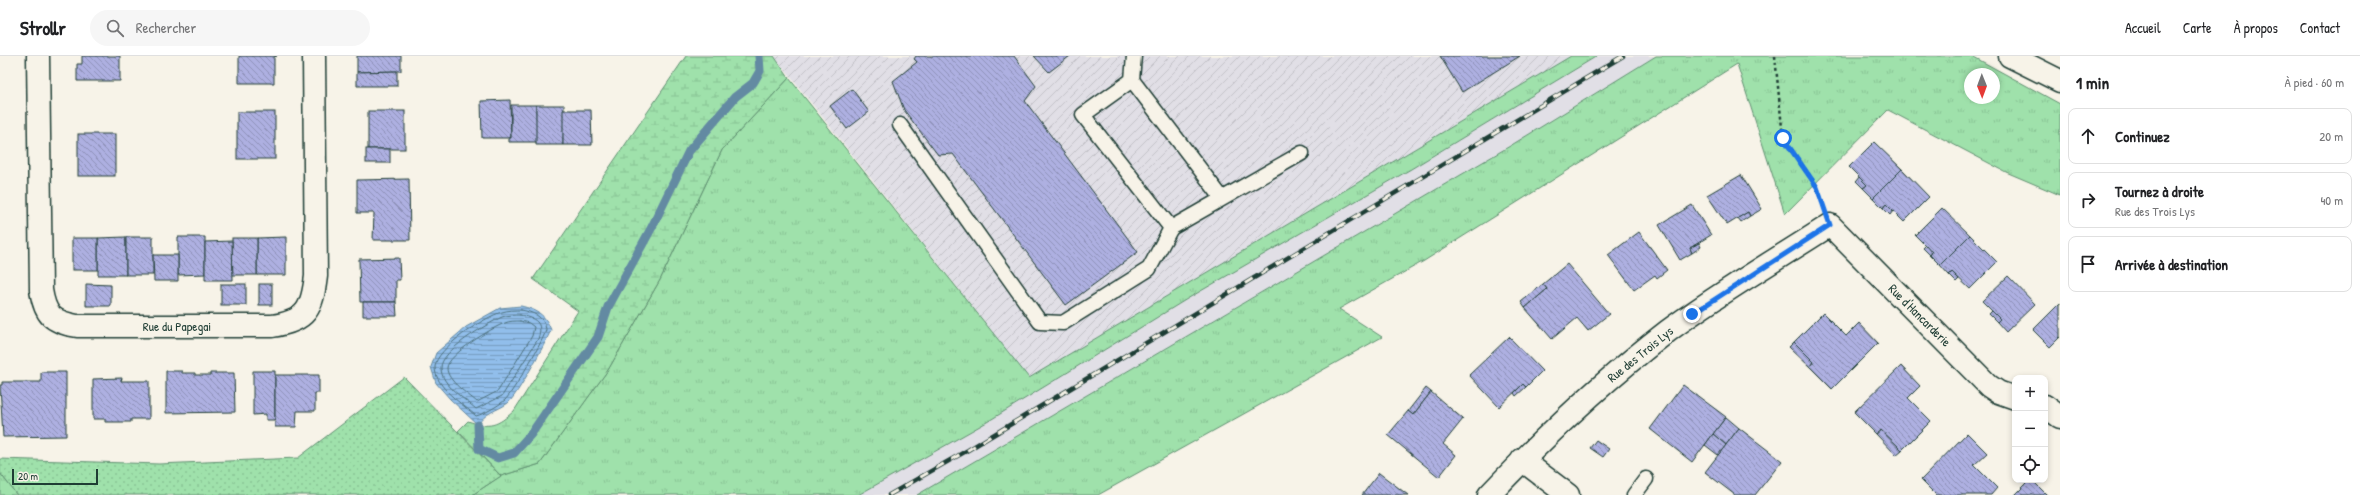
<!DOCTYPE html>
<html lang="fr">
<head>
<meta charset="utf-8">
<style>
  body { margin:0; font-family:"Patrick Hand",sans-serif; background:#f6f6f6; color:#202124 }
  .controls { position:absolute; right:12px; bottom:12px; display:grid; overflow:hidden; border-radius:8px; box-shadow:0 2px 6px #0003 }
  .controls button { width:36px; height:36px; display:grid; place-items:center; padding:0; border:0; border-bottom:1px solid #e0e0e0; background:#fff; color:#202124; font:20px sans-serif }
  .compass { position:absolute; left:1964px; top:12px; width:36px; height:36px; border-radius:50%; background:#fff; box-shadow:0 2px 6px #0003; rotate:179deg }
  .scale { position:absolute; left:12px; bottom:10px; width:86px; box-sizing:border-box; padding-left:4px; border:2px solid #1f3d34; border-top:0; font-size:11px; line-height:14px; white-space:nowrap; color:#1f3d34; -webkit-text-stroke:3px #f7f3e8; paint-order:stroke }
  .stop { position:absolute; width:12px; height:12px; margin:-9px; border:3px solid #1a73e8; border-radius:50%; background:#fff }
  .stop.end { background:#1a73e8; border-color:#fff; box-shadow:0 1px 4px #0008 }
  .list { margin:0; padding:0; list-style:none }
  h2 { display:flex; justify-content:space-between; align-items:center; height:52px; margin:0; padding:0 16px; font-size:17px }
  h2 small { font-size:13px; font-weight:400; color:#757577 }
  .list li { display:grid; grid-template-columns:26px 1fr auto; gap:12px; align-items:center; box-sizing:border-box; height:56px; margin:0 8px 8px; padding:0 8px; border:1px solid #e0e0e0; border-radius:8px }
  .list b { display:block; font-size:15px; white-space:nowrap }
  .list p { margin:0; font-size:13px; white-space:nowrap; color:#757577 }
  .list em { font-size:13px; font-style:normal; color:#757577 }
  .icon { flex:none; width:22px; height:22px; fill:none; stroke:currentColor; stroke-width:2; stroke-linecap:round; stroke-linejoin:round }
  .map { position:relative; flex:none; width:2060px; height:439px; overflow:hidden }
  header { display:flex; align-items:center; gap:24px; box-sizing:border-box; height:56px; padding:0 20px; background:#fff; border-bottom:1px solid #e0e0e0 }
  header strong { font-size:19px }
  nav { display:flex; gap:22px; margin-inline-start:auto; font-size:14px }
  .search { width:280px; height:36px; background:#f6f6f6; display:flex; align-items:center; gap:10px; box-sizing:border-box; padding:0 14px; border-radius:22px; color:#757577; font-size:15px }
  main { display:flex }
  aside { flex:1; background:#fff }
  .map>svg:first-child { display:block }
  .built { fill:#e1dfe6 }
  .industrial { fill:url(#industrial-furrows) }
  .grass { fill:url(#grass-tufts); stroke:#5f8f70; fill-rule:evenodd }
  .wetland { fill:url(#wetland-marsh); stroke:#5f8f70 }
  .garden { fill:url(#garden-dots); stroke:#5f8f70 }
  .water { fill:url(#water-rules); stroke:#638aa2 }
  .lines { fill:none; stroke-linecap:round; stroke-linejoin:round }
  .shore { stroke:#4d717d; stroke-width:1 }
  .stream { stroke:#638aa2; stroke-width:9 }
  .building { fill:url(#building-back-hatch); stroke:#1f3d34 }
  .service-casing { stroke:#1f3d34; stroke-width:17 }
  .minor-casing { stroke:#1f3d34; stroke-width:25 }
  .secondary-casing { stroke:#1f3d34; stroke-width:25 }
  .path { stroke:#1f3d34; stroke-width:2.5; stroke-dasharray:3 3; stroke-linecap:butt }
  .service { stroke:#f7f3e8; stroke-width:14 }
  .minor { stroke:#f7f3e8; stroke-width:22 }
  .secondary { stroke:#f7f3e8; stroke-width:22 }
  .rail-casing { stroke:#1f3d34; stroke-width:4.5 }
  .rail { stroke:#f7f3e8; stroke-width:3; stroke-dasharray:9; stroke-linecap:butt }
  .route { stroke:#1a73e8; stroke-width:5 }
  .labels { text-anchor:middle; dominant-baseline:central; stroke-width:3; stroke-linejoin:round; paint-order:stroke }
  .street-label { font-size:13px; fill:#1f3d34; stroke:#f7f3e8 }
</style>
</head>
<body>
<header>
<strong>Strollr</strong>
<div class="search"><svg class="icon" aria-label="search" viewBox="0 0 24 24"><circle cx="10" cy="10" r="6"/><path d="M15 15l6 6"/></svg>Rechercher</div>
<nav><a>Accueil</a><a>Carte</a><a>À propos</a><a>Contact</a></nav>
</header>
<main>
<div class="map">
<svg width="2060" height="439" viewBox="0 0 2060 439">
  <defs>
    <pattern id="industrial-furrows" width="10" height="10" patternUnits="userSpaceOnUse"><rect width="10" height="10" fill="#e1dfe6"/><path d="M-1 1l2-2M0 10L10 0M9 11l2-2" fill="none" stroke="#c1c0c6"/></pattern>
    <pattern id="grass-tufts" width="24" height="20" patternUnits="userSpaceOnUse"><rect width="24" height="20" fill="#9fe1ab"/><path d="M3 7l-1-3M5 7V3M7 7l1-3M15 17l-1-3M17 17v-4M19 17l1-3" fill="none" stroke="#88c294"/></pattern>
    <pattern id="wetland-marsh" width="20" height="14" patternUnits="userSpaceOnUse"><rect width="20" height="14" fill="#9fe1ab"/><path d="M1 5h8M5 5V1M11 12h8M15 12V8" fill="none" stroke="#88c294"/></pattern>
    <pattern id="garden-dots" width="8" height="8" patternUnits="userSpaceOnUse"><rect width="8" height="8" fill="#9fe1ab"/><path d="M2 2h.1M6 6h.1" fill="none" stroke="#88c294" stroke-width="1.8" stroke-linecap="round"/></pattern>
    <pattern id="water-rules" width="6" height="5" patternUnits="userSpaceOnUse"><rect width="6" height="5" fill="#91beeb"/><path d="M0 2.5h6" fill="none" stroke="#769cbf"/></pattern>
    <pattern id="building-back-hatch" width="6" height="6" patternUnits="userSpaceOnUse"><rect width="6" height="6" fill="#aeb0e1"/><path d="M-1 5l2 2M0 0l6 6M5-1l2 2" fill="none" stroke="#8d90b7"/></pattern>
  </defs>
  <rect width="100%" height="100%" fill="#f7f3e8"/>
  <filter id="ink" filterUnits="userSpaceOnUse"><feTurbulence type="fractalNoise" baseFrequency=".025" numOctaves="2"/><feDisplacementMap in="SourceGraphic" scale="8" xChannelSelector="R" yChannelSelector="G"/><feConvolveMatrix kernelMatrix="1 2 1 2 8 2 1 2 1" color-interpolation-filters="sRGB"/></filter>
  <g filter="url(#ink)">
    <path class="built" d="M1597,0H1656L1510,90L917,439H858L987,366L1187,243L1411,113Z"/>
    <path class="industrial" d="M774,0H1571L1029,322Z"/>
    <g class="grass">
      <path d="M1571,0H1597L1411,113L1187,243L987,366L858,439H472L501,420L540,408L608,314L660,224L722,94L789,22L1029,322Z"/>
      <path d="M1656,0H1972L2060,48V139L2006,116L1888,54L1785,158L1737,8L1424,205L1339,253L1382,281L1098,439H917L1510,90ZM1970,18H1994V42H1970Z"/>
      <path d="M0,417L17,439H0Z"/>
    </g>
    <path class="wetland" d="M686,0H774L789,22L722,94L660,224L608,314L540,408L501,420L458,375L468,365C490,373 497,370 514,355L578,255L533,223Z"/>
    <path class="garden" d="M404,321L501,420L472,439H17L0,417V403L159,408L298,402Z"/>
    <path class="water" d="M521,250C537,254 545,258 551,274C546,286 517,340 508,347C497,355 485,356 478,369L450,343L436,327L431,311L436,297L466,271L500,252Z"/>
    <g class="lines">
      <g class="shore">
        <path d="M521,254C532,256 544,260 546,273C547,279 511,339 505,344C498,350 484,358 476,360C463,348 435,332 435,311C435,293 486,260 502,256C508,254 515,254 521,254Z"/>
        <path d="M520,259C535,262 544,266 538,283L502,340L476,353C465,343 441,329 441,312C440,295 487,268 502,261C507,259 514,259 520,259Z"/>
        <path d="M520,265L529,267L534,271L532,280L498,335L477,346C468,338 447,325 447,312C447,299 493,271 505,267C509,265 515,265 520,265Z"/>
      </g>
      <path class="stream" d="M478,369L479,393L498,402L514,397L531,378L598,281L608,251L652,171L689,95L735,41L753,27L760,15L759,0"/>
    </g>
    <g class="building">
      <path d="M82,0H120V25H77V8H82Z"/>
      <path d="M239,0H277L274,1V27H239Z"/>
      <path d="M357,0H401V15L357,16Z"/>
      <path d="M916,0H1014L1036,30L1025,45L1138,196L1066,249L953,98L938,99L904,54L893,25L917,6L914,3Z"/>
      <path d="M1034,0H1070L1049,16Z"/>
      <path d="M1440,0H1520L1462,36Z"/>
      <path d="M397,15V30H357V16Z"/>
      <path d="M852,33L869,56L847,73L830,50Z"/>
      <path d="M510,44L511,82H482L481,45Z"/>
      <path d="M511,49H536L537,86H509V82H511Z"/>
      <path d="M536,49H564L563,89H536Z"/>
      <path d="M563,54H591L592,89H563Z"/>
      <rect x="368" y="55" width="37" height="38"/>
      <rect x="237" y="56" width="38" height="47"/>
      <rect x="78" y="78" width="37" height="42"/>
      <path d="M1874,86L1902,113L1873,142L1863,132L1867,129L1849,111Z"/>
      <rect x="366" y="93" width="24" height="14"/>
      <path d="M1902,113L1929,141L1904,166L1886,148L1883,152L1873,142Z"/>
      <path d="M1741,119L1762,153L1750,160L1748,156L1727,169L1707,139Z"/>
      <path d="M1859,121L1867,129L1863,132L1856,125Z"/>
      <path d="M409,123L410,184H373L374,157H357V124Z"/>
      <path d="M1886,148L1893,155L1890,159L1883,152Z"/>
      <path d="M1692,149L1711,179L1690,192L1692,197L1680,204L1659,169Z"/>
      <path d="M1942,152L1970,179L1940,209L1930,199L1932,196L1915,179Z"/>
      <path d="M1748,156L1750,160L1741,166L1738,162Z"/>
      <path d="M1639,176L1667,214L1657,222L1655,219L1634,234L1608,199Z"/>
      <path d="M1970,179L1997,206L1970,233L1952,216L1949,219L1940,209Z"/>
      <path d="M126,181V219H98V182Z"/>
      <rect x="126" y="181" width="27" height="38"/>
      <path d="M178,181H205V218L178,219Z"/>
      <path d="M286,181V219H257V182Z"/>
      <rect x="72" y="182" width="26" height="32"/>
      <rect x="232" y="182" width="25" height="37"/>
      <path d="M232,185L233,224H205V186Z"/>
      <path d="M1699,187L1701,191L1692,197L1690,192Z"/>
      <path d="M1926,189L1932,196L1930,199L1923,192Z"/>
      <path d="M153,199H178V225H154Z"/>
      <path d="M399,202L400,224H396V246H360L359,203Z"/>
      <path d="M1567,208L1609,258L1588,275L1577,262L1552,283L1525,252L1547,233L1543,228Z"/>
      <path d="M1952,216L1959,223L1956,226L1949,219Z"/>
      <path d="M2008,220L2035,248L2006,276L1997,266L2000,263L1982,245Z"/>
      <path d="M86,228L111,229V250H86Z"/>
      <rect x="221" y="228" width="25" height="21"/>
      <rect x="259" y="228" width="13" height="21"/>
      <path d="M1543,228L1547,233L1525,252L1521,246Z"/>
      <path d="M363,246H396L397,260H363Z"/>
      <path d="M2060,247V281L2050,291L2033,274Z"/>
      <path d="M1992,255L2000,263L1997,266L1989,258Z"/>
      <path d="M1823,257L1846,280L1859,267L1878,287L1832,333L1810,311L1814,306L1794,286Z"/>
      <path d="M1509,281L1542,315L1526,331L1523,328L1499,351L1469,319Z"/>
      <path d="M1794,286L1814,306L1810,311L1789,291Z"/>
      <path d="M1901,310L1920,330L1908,342L1931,365L1902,394L1881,374L1876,378L1854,356Z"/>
      <path d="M166,315H182V317H195V319H210V317H234L235,356L166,357Z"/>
      <path d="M253,315H275V364H266V358L253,359Z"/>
      <path d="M41,316H66V380L3,381L0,329H2V326H41Z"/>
      <path d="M275,319H319V337H315V355H297L296,371H275Z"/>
      <path d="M122,322L121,325H149V363H131V366H105V363H93V323Z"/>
      <path d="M1523,328L1526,331L1516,340L1514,337Z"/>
      <path d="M1683,329L1726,361L1692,406L1650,373Z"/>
      <path d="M1426,332L1431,336L1413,359L1408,355Z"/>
      <path d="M1431,336L1463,363L1443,388L1456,399L1439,421L1388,379L1408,355L1413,359Z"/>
      <path d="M1726,361L1739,372L1726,389L1713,378Z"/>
      <path d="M1739,372L1782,405L1755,439H1735L1705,416Z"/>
      <path d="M1881,374L1902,394L1896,399L1876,378Z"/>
      <path d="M1967,377L1987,397L1974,409L1997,432L1991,439H1936L1921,424Z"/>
      <path d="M1713,378L1726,389L1718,399L1705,389Z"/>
      <path d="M1596,384L1609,393L1603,401L1590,392Z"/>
      <path d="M1379,417L1408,439H1362Z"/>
      <path d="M2030,424H2032L2047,439H2015Z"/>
    </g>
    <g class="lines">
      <defs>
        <g id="service">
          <path d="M1132,24L1222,142"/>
          <path d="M900,69L1040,266L1063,267L1149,213L1171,172L1083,59L1132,24L1134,0"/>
          <path d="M1171,172L1302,97"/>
          <path d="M1634,439L1646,423"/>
        </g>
        <g id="minor">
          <path d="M38,0L41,234C45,259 52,266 77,270H272C307,265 312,253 316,220L314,0"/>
          <path d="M2045,350L2060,361"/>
          <path d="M1522,404L1568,439"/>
          <path d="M1489,439C1545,380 1603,325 1668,275C1719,237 1776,204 1830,169L1989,330L1998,336L2015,342"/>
        </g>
        <path id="secondary" d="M2010,0L2060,25"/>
      </defs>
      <use href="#service" class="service-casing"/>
      <use href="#minor" class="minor-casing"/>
      <use href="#secondary" class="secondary-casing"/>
      <path class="path" d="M1775,0L1783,82L1817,131L1822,146"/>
      <use href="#service" class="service"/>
      <use href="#minor" class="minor"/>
      <use href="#secondary" class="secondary"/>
      <defs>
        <path id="rail" d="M889,439L968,394L1623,0"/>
      </defs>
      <use href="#rail" class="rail-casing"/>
      <use href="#rail" class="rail"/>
    </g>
  </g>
  <g class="lines" filter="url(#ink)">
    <path class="route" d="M1692,258L1830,169L1817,131L1783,82"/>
  </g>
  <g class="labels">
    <g class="street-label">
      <text transform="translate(1920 259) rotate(45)">Rue d'Hancarderie</text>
      <text x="177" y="270">Rue du Papegai</text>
      <text transform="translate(1640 298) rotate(-39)">Rue des Trois Lys</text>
    </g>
  </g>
</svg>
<div class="controls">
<button>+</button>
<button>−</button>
<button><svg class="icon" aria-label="locate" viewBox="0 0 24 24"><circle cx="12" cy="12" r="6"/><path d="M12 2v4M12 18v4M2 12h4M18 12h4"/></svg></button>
</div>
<svg class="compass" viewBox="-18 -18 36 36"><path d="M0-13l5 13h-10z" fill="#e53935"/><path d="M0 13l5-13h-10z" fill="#757577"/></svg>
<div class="scale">20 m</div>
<div class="stop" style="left:1783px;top:82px"></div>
<div class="stop end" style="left:1692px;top:258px"></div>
</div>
<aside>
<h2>1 min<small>À pied · 60 m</small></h2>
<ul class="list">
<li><svg class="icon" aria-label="ahead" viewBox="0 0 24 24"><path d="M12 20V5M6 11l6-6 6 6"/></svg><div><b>Continuez</b></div><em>20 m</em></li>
<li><svg class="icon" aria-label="right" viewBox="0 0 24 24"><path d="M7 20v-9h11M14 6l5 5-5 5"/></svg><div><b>Tournez à droite</b><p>Rue des Trois Lys</p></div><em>40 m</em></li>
<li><svg class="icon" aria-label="arrive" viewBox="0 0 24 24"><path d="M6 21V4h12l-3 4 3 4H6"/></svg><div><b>Arrivée à destination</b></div></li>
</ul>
</aside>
</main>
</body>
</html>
